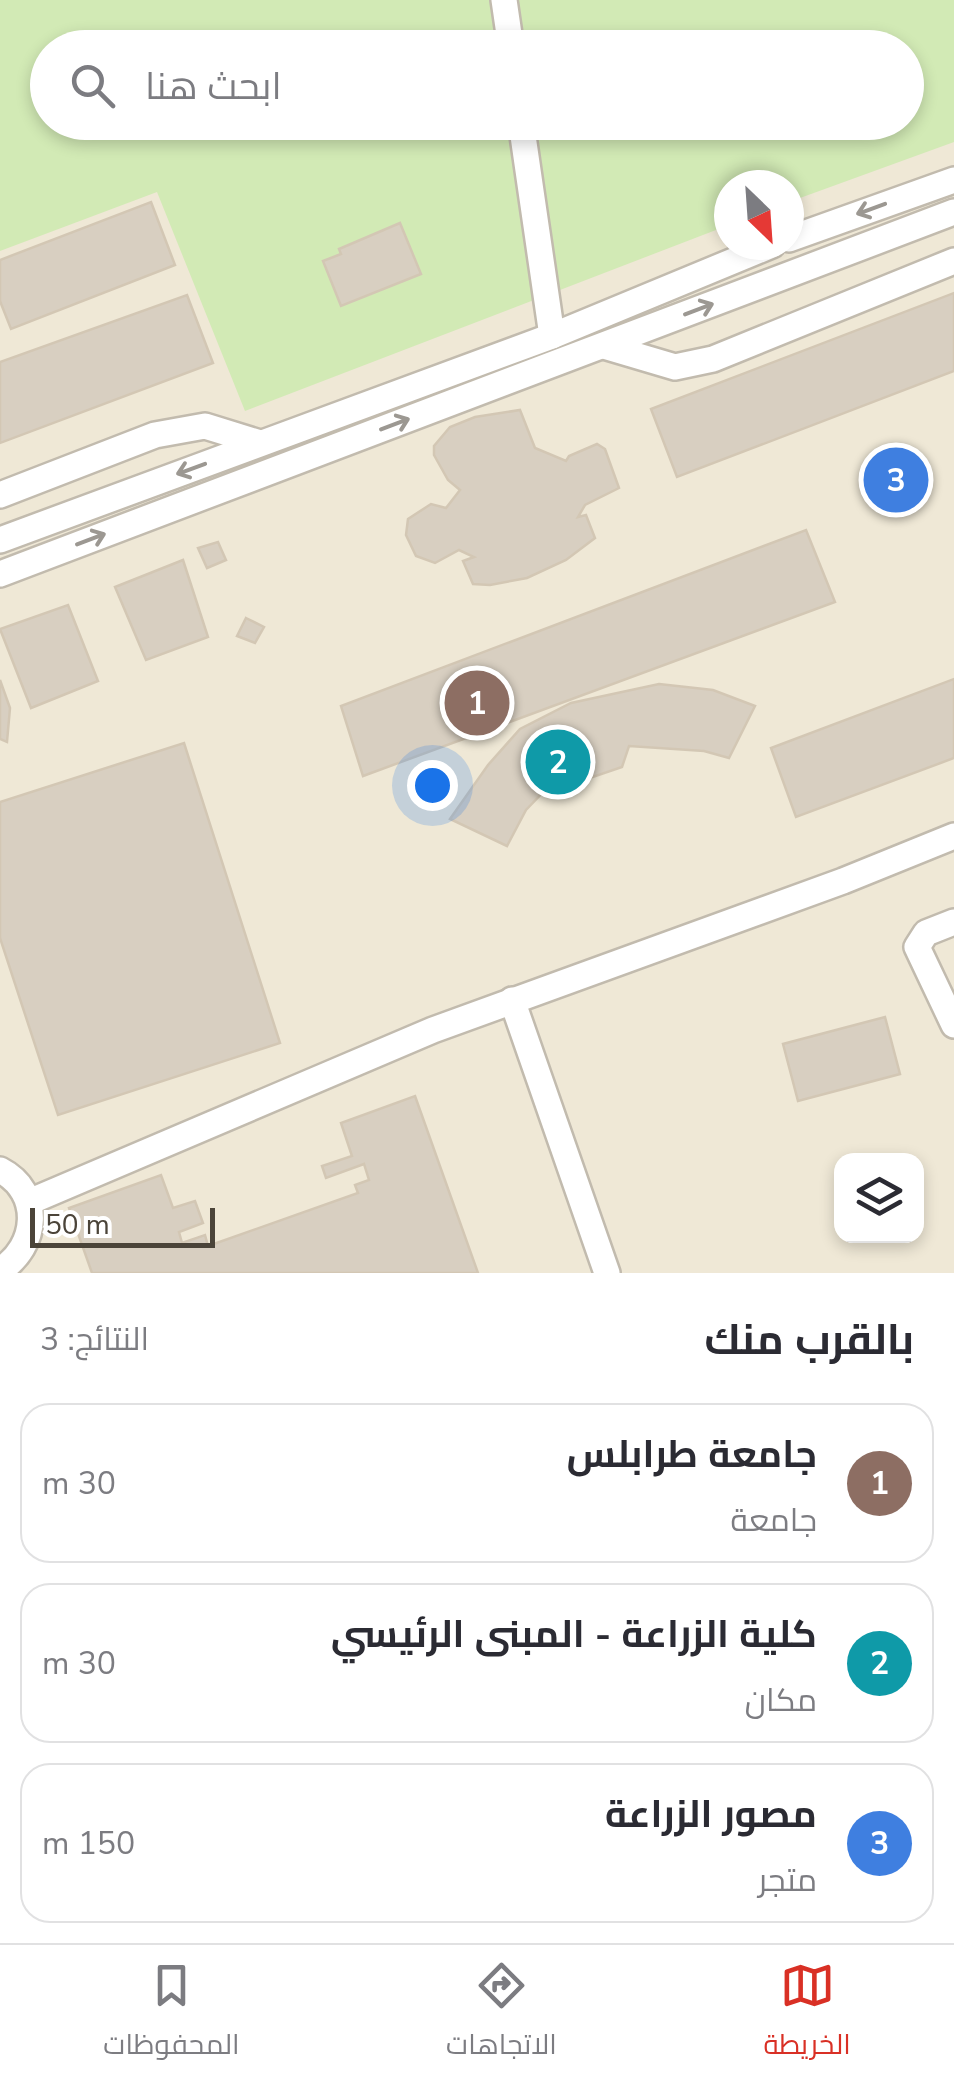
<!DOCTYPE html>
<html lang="ar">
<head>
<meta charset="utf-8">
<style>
  body { margin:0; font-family:"Nunito Sans",Cairo,sans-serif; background:#f2f2f3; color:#2b2b33; direction:rtl }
  .controls { position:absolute; right:30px; bottom:30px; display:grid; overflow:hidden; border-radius:20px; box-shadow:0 5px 15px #0003 }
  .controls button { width:90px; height:90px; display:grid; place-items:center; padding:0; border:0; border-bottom:2px solid #e1e1e2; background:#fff; color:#2b2b33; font:50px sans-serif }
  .compass { position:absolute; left:714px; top:170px; width:90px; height:90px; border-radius:50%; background:#fff; box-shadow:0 5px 15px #0003; rotate:155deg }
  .scale { position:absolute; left:30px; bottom:25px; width:185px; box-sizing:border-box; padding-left:10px; border:5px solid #4b4439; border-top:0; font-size:28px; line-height:35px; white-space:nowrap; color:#4b4439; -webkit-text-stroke:8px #fff; paint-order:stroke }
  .you { position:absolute; left:432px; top:785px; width:35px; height:35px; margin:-25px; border:8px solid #fff; border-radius:50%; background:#1a73e8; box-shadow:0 0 0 15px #1a73e833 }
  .badge { display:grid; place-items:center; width:65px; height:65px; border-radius:50%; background:#d93025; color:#fff; font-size:32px; font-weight:700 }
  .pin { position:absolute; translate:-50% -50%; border:5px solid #fff; box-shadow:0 2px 10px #0006 }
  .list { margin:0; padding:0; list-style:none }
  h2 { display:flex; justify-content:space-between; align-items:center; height:130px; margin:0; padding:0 40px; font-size:42px }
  h2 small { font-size:32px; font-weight:400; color:#7c7c81 }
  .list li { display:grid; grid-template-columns:65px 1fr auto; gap:30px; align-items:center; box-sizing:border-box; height:160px; margin:0 20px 20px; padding:0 20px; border:2px solid #e1e1e2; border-radius:30px }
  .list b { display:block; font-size:38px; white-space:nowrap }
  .list p { margin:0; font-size:32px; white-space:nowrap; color:#7c7c81 }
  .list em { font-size:32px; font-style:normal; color:#7c7c81 }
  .icon { flex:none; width:55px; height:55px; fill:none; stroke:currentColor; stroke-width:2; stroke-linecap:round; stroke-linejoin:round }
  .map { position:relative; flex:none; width:954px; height:1273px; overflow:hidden; direction:ltr }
  .search { position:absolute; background:#fff; box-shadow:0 5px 15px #0003; left:30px; right:30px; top:30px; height:110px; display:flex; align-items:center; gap:25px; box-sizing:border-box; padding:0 35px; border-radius:55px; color:#7c7c81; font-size:38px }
  .sheet { height:670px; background:#fff }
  nav { display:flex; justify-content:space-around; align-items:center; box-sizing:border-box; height:140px; border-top:2px solid #e1e1e2; background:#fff; font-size:28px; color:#7c7c81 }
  nav a { display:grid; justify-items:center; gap:5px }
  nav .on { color:#d93025 }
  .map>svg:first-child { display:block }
  .education { fill:#efe8d6; fill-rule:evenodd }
  .green { fill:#d2eab5; fill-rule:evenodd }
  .building { fill:#d8cfc1; stroke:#d3c7b4; stroke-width:2.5 }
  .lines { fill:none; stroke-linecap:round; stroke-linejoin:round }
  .minor-casing { stroke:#c2bbae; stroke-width:30 }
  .minor { stroke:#fff; stroke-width:25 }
  .oneway { stroke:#9c9892 }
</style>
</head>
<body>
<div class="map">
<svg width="954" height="1273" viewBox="0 0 954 1273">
  <rect width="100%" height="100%" fill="#f6f3ec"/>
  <path class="education" d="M0,0H954V1273H0ZM48,48H906V122H48ZM729,185H789V245H729ZM842,1160H916V1236H842Z"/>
  <path class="green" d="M0,0H954V142L789,202V185H729V225L245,411L157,192L0,251ZM48,48H906V122H48Z"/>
  <g class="building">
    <path d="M151,202L175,265L11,329L0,301V260Z"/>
    <path d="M400,223L421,274L341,306L323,261L341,254L339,249Z"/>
    <path d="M954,293V371L677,477L651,409Z"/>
    <path d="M187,295L213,363L0,443V362Z"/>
    <path d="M520,410L535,448L566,461L569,456L597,444L605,449L619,488L585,505L578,517L586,515L595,538L566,560L527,578L490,585L473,584L463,561L474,557L459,550L435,563L416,556L406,535L408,519L431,504L446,508L460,490L448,480L434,455V446L450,427L475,417Z"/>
    <path d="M806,530L835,602L363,776L341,706Z"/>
    <path d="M218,542L226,560L207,568L198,548Z"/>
    <path d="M183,560L208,637L146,660L115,587Z"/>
    <path d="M68,605L98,681L31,708L0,629Z"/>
    <path d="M246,618L264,627L255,643L237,636Z"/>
    <path d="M954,679V758L796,817L771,748Z"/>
    <path d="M0,680L10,708L7,742L0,739Z"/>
    <path d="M659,684L713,690L755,706L729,758L704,751L629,746L622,767L590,778L573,770L551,784L526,810L507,846L450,819L488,765L520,729L571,703Z"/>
    <path d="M184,743L280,1043L58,1115L0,938V802Z"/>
    <path d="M885,1017L900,1074L798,1101L783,1044Z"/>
    <path d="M415,1096L478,1273H92L69,1208L161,1175L173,1208L195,1201L203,1223L179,1232L182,1243L205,1235L208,1246L358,1193L355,1185L369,1180L364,1164L326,1178L322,1166L352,1156L341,1123Z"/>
  </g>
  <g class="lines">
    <defs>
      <g id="minor">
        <path d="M504,0L511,48"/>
        <path d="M521,122L552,336"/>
        <path d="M789,239L954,180"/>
        <path d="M604,346L675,367L713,359L954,261"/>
        <path d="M0,495L155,435L205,426L260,443"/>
        <path d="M0,540L552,336L772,245"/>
        <path d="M0,574L954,212"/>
        <path d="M954,922L926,933L917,947L954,1025"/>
        <path d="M512,1000L607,1273"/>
        <path d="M0,1170C43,1192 38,1247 0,1270"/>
        <path d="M29,1202L433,1030L843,881L954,836"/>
      </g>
    </defs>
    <use href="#minor" class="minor-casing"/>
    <use href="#minor" class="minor"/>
  </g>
  <defs><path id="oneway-shaft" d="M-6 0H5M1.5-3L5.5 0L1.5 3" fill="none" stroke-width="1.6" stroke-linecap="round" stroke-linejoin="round" transform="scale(2.5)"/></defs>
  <g class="oneway">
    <use href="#oneway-shaft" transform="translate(871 209) rotate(160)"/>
    <use href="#oneway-shaft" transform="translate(699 309) rotate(-21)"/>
    <use href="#oneway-shaft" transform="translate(395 424) rotate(-21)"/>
    <use href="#oneway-shaft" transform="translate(191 469) rotate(160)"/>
    <use href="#oneway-shaft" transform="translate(91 539) rotate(-21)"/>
  </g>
</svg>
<div class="controls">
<button><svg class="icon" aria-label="layers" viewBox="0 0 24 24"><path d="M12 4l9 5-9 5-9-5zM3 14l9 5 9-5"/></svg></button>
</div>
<svg class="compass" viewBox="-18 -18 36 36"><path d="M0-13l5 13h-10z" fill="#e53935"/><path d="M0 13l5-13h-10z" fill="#7c7c81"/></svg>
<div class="scale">50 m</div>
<div class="you"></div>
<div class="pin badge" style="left:477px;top:703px;background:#8d6e63">1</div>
<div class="pin badge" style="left:558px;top:762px;background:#0f9aa8">2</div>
<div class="pin badge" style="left:896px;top:480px;background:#3f7fe0">3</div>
<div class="search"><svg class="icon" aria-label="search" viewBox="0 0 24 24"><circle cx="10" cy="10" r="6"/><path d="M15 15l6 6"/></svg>ابحث هنا</div>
</div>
<section class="sheet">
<h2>بالقرب منك<small>النتائج: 3</small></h2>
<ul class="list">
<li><span class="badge" style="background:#8d6e63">1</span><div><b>جامعة طرابلس</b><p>جامعة</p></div><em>30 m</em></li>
<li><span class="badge" style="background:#0f9aa8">2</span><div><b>كلية الزراعة - المبنى الرئيسي</b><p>مكان</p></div><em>30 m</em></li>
<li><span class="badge" style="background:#3f7fe0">3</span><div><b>مصور الزراعة</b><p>متجر</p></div><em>150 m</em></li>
</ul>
</section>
<nav>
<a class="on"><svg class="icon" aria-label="map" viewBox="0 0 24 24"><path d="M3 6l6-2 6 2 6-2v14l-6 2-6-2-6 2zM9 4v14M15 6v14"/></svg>الخريطة</a>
<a><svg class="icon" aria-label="directions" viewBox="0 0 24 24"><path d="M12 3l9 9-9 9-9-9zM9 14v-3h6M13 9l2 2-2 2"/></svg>الاتجاهات</a>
<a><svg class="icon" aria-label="saved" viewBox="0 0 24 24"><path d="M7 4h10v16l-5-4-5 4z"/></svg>المحفوظات</a>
</nav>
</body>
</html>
